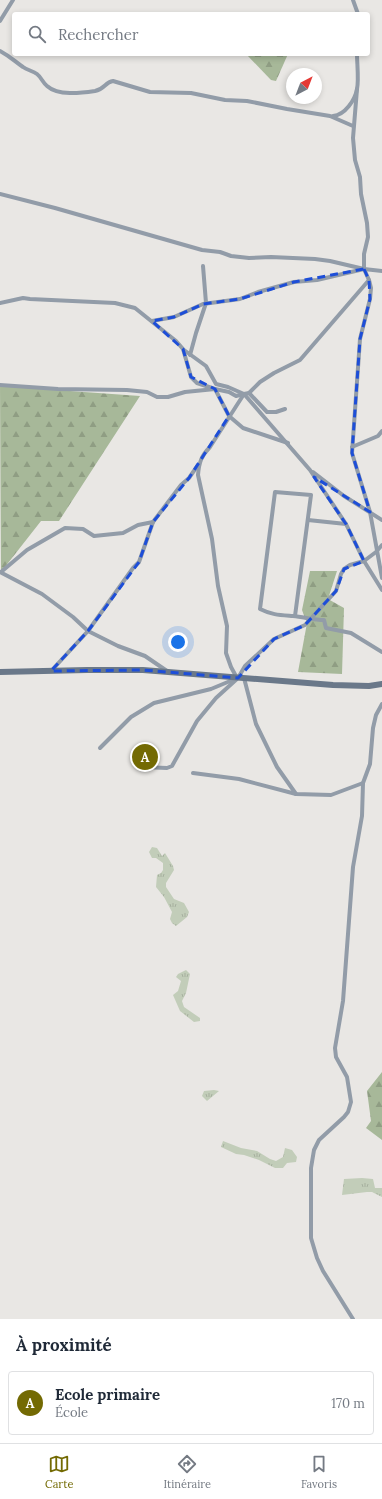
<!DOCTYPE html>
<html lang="fr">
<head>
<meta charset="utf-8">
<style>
  body { margin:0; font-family:Lora,serif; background:#f6f6f7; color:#1f2937 }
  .compass { position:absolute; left:286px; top:68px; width:36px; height:36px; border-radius:50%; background:#fff; box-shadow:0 2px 6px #0003; rotate:42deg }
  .you { position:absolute; left:178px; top:642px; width:14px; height:14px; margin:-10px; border:3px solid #fff; border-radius:50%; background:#1a73e8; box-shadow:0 0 0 6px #1a73e833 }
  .badge { display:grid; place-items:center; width:26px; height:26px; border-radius:50%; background:#736a03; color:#fff; font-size:13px; font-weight:700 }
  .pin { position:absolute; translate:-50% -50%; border:2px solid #fff; box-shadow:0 1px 4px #0006 }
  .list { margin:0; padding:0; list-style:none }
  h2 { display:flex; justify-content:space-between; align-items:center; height:52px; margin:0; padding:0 16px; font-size:17px }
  h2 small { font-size:13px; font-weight:400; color:#747a83 }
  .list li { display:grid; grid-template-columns:26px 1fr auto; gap:12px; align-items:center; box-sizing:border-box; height:64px; margin:0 8px 8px; padding:0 8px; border:1px solid #e0e1e3; border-radius:4px }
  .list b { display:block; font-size:15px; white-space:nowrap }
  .list p { margin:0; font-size:13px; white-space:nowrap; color:#747a83 }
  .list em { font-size:13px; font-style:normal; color:#747a83 }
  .icon { flex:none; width:22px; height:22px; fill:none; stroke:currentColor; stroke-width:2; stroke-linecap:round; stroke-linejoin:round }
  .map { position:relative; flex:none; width:382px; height:1319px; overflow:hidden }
  .search { position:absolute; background:#fff; box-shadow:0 2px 6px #0003; left:12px; right:12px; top:12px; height:44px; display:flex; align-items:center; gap:10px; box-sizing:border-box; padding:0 14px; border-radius:4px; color:#747a83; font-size:15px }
  .sheet { height:124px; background:#fff }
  nav { display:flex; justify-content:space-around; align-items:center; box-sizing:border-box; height:56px; border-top:1px solid #e0e1e3; background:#fff; font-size:11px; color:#747a83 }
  nav a { display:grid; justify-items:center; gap:2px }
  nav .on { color:#736a03 }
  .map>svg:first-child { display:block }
  .grass { fill:url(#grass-tufts) }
  .forest { fill:url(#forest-firs) }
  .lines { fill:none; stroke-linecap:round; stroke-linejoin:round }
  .street { stroke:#929ca8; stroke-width:4 }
  .secondary { stroke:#6a7889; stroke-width:6 }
  .marked { fill:none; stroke:#1d4ed8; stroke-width:3; stroke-dasharray:8 5; stroke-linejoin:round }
</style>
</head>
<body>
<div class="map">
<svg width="382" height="1319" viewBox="0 0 382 1319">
  <defs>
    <pattern id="grass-tufts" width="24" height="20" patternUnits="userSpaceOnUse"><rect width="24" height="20" fill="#c2cdb9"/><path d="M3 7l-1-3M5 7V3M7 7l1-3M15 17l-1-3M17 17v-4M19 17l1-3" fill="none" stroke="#a6af9e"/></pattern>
    <pattern id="forest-firs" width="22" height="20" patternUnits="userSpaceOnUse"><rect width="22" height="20" fill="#a7b899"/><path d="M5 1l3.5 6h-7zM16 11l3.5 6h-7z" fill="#8f9d83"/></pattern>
  </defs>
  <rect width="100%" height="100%" fill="#e9e7e4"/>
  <g class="grass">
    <path d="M152,847L157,848L162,856L165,853L173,866L174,870L166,883V887L174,899L184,903L189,912L187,917L176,926L172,923L170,919L172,912L164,897L156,887L157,875L161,873L163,870V863L156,858H152L149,852Z"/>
    <path d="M186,970L190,974L186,993L182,1001L184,1007L200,1018V1021L194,1022L180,1011L173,995L178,991L181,981L176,977L178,974Z"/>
    <path d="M214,1090L219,1091L207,1101L202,1096L204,1091Z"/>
    <path d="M223,1141L241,1148L257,1151L270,1159L276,1161L283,1157L285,1148L292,1150L297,1157L296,1162L287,1163L283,1168H275L259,1160L244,1155L236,1154L221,1147Z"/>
    <path d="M362,1178L373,1179L375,1188H382V1197L372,1192H367L342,1195L344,1179Z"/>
  </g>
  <g class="forest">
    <path d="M246,54H288L276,81L271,80Z"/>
    <path d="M0,386L140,396L59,521H41L1,572Z"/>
    <path d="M310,571H337L328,599L344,608L342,674L298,672L307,623L302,610Z"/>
    <path d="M382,1072V1140L366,1128L371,1121L367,1091Z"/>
  </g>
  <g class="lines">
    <g class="street">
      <path d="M353,0L358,14"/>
      <path d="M0,21L13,0"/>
      <path d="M0,51C11,57 14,61 23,67C27,70 33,71 37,74C41,77 43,83 47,86C58,96 81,93 95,91C105,89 105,82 113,81L150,92L191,93L225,100L247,101L287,109L330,116L353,126"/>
      <path d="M357,89L353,138L355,160L360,177L361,194L367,223L368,237L364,254V269L369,280L371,288L370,299L360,339L352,453L370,512L382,578"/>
      <path d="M333,116C345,115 355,100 357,89C359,80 357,64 357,54"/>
      <path d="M0,194L55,208L202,250L220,252L231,256L249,258L271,257L315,259L330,261L364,269"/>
      <path d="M0,303L23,298L30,299L115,303L135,308L176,341L183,349L191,377L197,383L215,389L229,416L243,428L288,443"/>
      <path d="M152,321L174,317L203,304L240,299L258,292L294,282L317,280L364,269L382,271"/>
      <path d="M184,350L206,366L216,384L228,387L244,394L310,470L346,524L364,561L382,590"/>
      <path d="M190,355L196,333L206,303L203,266"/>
      <path d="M0,385L58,389L127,390L147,392L157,397H168L185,392L215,389L229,392L236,396L244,394"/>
      <path d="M249,393L267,412H276L285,409"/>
      <path d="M352,447L378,436L382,431"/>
      <path d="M313,472L344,496L382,520"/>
      <path d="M308,520L346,524"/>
      <path d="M0,572L42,594L73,617L88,631L118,646L145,656L167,671"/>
      <path d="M1,572L27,550L65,528L83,529L94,536L123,533L138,525L153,522"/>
      <path d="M295,616L311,495L275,492L260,609C272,615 280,615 293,616C304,617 314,620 324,620L326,628L351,633L382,652"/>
      <path d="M52,670L88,631L133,568L139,562L153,522L181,485L189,478L198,465"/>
      <path d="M237,678L231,667L226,653L227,626L218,586L212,539L198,475C199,463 201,456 210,447L244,394L249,393L260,382L274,373L300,360L369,280"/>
      <path d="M244,678L256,724L277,767L296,794"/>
      <path d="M100,748L131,717L154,703L211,689L235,679"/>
      <path d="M142,767L167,768L172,766L197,721L216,698L238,678L245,666L274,639L305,625L336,591L341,574L344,569L350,565L364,561L376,552L382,545"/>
      <path d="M193,773L239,779L296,794L331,795L363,783"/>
      <path d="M353,1319L323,1271L317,1258L311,1238V1168L314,1150L319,1140L344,1117L348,1112L351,1102L347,1077L336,1057L335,1048L343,1001L353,867L362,816L363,783L370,764L373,728L376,715L382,704"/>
    </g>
    <path class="secondary" d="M0,672L87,670H143L333,685L369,686L382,684"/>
  </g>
  <path class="marked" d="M364,269L369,280L370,299L360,339L352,453L370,512L314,477L346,524L364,561L344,569L336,591L305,625L274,639L238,678L143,670L51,671L88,631L139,562L153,522L189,478L229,416L215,389L191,377L183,349L152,321L174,317L203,304L240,299L294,282Z"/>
</svg>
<svg class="compass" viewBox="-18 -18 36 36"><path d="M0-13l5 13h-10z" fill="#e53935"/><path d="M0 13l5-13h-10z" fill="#747a83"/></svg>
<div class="you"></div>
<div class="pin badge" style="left:145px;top:757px">A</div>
<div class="search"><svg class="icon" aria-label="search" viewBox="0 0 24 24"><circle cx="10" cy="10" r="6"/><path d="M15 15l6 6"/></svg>Rechercher</div>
</div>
<section class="sheet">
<h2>À proximité<small></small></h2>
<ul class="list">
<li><span class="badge">A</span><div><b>Ecole primaire</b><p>École</p></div><em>170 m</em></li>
</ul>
</section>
<nav>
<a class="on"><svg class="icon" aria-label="map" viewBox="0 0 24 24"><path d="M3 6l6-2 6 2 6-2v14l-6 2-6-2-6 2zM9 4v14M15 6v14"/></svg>Carte</a>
<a><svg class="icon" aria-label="directions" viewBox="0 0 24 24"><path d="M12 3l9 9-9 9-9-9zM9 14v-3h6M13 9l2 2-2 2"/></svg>Itinéraire</a>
<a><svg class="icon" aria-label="saved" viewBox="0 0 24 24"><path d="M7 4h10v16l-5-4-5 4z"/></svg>Favoris</a>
</nav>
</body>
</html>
